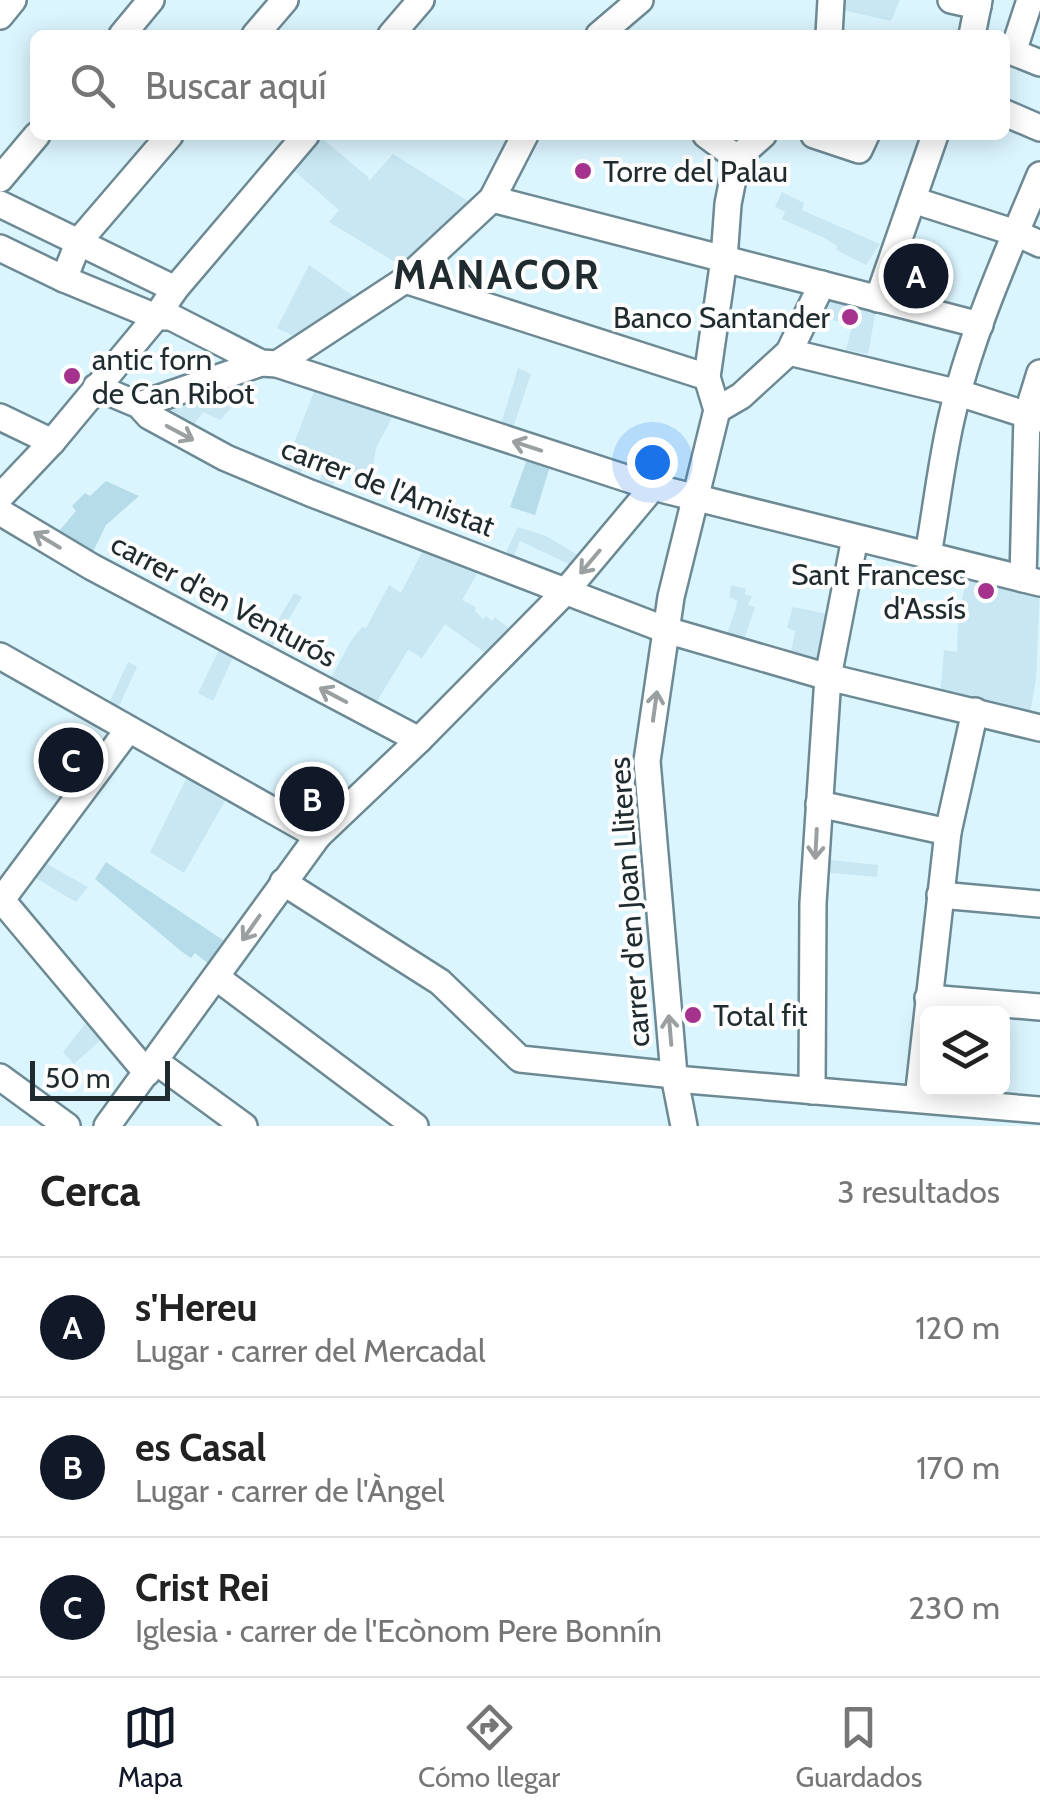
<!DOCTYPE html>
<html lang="es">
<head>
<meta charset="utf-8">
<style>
  body { margin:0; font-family:Cabin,sans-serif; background:#f2f2f2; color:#222 }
  .controls { position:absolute; right:30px; bottom:30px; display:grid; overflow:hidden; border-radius:15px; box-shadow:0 5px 25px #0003 }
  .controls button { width:90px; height:90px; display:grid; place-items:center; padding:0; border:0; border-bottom:2px solid #e0e0e0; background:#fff; color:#222; font:50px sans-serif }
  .scale { position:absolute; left:30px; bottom:25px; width:140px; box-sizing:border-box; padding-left:10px; border:5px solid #1f2b2f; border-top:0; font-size:28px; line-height:35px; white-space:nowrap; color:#1f2b2f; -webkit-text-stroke:8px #fdfdfd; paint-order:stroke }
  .you { position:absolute; left:652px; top:462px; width:35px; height:35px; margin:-25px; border:8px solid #fff; border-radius:50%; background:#1a73e8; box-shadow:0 0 0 15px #1a73e833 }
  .badge { display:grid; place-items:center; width:65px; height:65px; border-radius:50%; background:#111827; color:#fff; font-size:32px; font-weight:700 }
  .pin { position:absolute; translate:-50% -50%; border:5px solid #fff; box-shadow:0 2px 10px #0006 }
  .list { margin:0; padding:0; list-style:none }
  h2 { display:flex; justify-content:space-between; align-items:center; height:130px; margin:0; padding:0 40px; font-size:42px }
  h2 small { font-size:32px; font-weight:400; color:#767676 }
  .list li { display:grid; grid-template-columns:65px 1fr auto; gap:30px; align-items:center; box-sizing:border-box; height:140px; padding:0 40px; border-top:2px solid #e0e0e0 }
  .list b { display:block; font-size:38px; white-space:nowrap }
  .list p { margin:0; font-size:32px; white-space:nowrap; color:#767676 }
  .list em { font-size:32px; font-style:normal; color:#767676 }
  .icon { flex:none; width:55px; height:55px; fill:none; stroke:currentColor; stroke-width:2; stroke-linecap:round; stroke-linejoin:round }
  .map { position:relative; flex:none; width:1040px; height:1126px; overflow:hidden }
  .search { position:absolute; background:#fff; box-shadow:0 5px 25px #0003; left:30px; right:30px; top:30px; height:110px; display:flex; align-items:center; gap:25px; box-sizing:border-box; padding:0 35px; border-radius:15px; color:#767676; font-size:38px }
  .sheet { height:550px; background:#fff }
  nav { display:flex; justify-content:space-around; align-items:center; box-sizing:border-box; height:140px; border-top:2px solid #e0e0e0; background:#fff; font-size:28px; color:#767676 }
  nav a { display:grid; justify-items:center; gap:5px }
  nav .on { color:#111827 }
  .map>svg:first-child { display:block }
  .built { fill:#c8e7f3 }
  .green { fill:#b7dce9 }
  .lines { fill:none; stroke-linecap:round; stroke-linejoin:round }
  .minor-casing { stroke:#6d8a94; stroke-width:30 }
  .minor { stroke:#fff; stroke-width:25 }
  .oneway { stroke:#9aa0a1 }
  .poi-dot { fill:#a5338e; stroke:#fdfdfd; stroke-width:4 }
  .labels { text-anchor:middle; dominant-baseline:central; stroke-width:8; stroke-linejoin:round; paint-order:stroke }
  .poi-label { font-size:30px; fill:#1f2b2f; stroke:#fdfdfd; text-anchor:start }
  .street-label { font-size:30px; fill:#1f2b2f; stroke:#fdfdfd }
  .district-label { font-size:40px; font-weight:bold; letter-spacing:2.5px; fill:#1f2b2f; stroke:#fdfdfd }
</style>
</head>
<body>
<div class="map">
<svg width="1040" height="1126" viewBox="0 0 1040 1126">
  <rect width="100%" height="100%" fill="#dbf5fe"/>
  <g class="built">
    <path d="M844,0H900L891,21L842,10Z"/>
    <path d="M319,136L368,177L369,181L393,154L468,201L400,265L329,222L339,210L291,168Z"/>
    <path d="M782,192L804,203L802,210L880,244L866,265L836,250L837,246L826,239L782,219L785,212L775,207Z"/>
    <path d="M309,265L356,298L296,337L277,328Z"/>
    <path d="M823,295L877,304L868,354L846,350L852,326L815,314Z"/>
    <path d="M518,368L531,374L511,434L499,431Z"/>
    <path d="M315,389L394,414L376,448L372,473L363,471L360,475L339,467L330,493L316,488L329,459L312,449L297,480L282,474Z"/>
    <path d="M222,392L237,402L220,420L203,412L189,432L165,418L167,410Z"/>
    <path d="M518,527L546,536L583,558L575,567L520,541L511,563L506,562L509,554L506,552Z"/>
    <path d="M425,546L481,567L462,600L476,607L475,611L483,619L486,616L492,621L495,617L516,634L492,658L445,624L422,658L408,650L373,708L328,683L351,641L362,627L366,628L389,585L401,593Z"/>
    <path d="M968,573L1040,590L1036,679L1029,719L940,696L944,650L957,652L958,617Z"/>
    <path d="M731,585L746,589L745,594L752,596L748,605L755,607L742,645L725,641L738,601L729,597Z"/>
    <path d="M294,593L302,597L269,652L262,648Z"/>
    <path d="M793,607L833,615L823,660L816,666L790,658L795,631L787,628Z"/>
    <path d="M224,640L237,649L213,701L198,693Z"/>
    <path d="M128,662L137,667L115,715L106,710Z"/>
    <path d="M190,771L229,794L184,873L150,852Z"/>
    <path d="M821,859L878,865L877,877L820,872Z"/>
    <path d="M40,860L88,887L76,902L29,874Z"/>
    <path d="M89,1019L104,1037L74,1064L63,1052Z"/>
  </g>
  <g class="green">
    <path d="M528,456L551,463L535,515L510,507Z"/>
    <path d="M106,481L139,496L106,525L90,558L54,537L76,511L72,506L85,493L90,496Z"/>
    <path d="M106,862L232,946L215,969L195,953L191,958L181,951L95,879Z"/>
  </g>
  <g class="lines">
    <defs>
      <g id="minor">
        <path d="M951,0L978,6"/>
        <path d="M0,16L13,0"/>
        <path d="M122,35L151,0"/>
        <path d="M255,35L285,0"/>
        <path d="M391,35L421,0"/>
        <path d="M599,35L640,0"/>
        <path d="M829,35L831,0"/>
        <path d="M972,35L979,0"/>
        <path d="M1005,49L1040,63"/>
        <path d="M1013,52L1030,0"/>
        <path d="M1005,113L1040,128"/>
        <path d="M706,135L737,158"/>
        <path d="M814,135L859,150L866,135"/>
        <path d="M737,158L763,135"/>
        <path d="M0,179L37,135"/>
        <path d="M492,199L980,325"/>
        <path d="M913,200L1016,233L1040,244"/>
        <path d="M0,204L175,289"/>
        <path d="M0,248L64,279L156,317H171L261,363L277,364L653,487L1040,583"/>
        <path d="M64,279L79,241L170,135"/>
        <path d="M405,280L707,377"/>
        <path d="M878,299L935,135"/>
        <path d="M789,352L959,393L1040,419"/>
        <path d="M277,364L405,280L492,199L525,135"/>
        <path d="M96,387L139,405L149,416L226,458L310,493L666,630L828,677L1040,728"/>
        <path d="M139,405L261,363"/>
        <path d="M717,410L741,396L789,352L822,284"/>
        <path d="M0,417L52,442"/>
        <path d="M0,497L52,442L156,317L175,289L306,135"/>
        <path d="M0,512L92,567L419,740"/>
        <path d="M928,555C936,510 941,464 951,420C970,336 1007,254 1040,175"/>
        <path d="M1023,579L1027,415L1040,373"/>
        <path d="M0,656L318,836"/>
        <path d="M819,804L948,832"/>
        <path d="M283,882L440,982L520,1059L674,1075"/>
        <path d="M940,895L1040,904"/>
        <path d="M0,898L147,1073"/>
        <path d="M0,902L128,730"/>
        <path d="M216,977L415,1126"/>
        <path d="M928,998L1040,1007"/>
        <path d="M155,1061L244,1126"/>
        <path d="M0,1077L67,1126"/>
        <path d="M675,1079L1040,1110"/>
        <path d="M812,1091L813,903L828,677L855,538"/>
        <path d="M918,1099L948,832L975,711"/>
        <path d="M107,1126L318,836L419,740L565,592L653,487"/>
        <path d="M684,1126L674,1075L647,761L671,597L717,410L707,377L724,259L728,204L737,158"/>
      </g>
    </defs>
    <use href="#minor" class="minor-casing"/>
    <use href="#minor" class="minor"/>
  </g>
  <defs><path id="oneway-shaft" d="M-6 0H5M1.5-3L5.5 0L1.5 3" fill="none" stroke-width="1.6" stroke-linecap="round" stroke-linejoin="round" transform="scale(2.5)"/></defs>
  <g class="oneway">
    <use href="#oneway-shaft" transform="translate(180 433) rotate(28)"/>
    <use href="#oneway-shaft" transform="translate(527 446) rotate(-162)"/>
    <use href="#oneway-shaft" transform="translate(47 540) rotate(-149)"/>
    <use href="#oneway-shaft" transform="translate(590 562) rotate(130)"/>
    <use href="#oneway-shaft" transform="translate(333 695) rotate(-152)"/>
    <use href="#oneway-shaft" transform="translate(655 706) rotate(-82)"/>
    <use href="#oneway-shaft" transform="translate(816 844) rotate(93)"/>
    <use href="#oneway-shaft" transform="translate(251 928) rotate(125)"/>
    <use href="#oneway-shaft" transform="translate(670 1030) rotate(-95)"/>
  </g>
  <g class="poi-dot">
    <circle cx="583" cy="171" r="10"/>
    <circle cx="850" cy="317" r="10"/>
    <circle cx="72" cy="376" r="10"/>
    <circle cx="986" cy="591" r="10"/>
    <circle cx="693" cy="1015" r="10"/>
  </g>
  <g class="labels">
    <g class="poi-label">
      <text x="603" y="171">Torre del Palau</text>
      <text x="830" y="317" text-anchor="end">Banco Santander</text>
      <text x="92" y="359">antic forn<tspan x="92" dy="34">de Can Ribot</tspan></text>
      <text x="966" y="574" text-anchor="end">Sant Francesc<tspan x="966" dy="34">d'Assís</tspan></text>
      <text x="713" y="1015">Total fit</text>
    </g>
    <g class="street-label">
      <text transform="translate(388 487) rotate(21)">carrer de l'Amistat</text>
      <text transform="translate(224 600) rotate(28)">carrer d'en Venturós</text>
      <text transform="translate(629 902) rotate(-94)">carrer d'en Joan Lliteres</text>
    </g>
    <g class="district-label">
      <text x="497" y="274">MANACOR</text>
    </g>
  </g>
</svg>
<div class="controls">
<button><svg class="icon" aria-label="layers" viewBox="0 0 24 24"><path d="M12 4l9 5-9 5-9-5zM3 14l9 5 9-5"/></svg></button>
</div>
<div class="scale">50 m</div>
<div class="you"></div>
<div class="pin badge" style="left:916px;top:276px">A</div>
<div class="pin badge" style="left:312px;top:799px">B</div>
<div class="pin badge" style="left:71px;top:760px">C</div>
<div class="search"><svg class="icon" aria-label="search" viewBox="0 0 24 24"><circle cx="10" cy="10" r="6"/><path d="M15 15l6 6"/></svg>Buscar aquí</div>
</div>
<section class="sheet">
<h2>Cerca<small>3 resultados</small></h2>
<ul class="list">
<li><span class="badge">A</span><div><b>s'Hereu</b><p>Lugar · carrer del Mercadal</p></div><em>120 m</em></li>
<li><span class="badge">B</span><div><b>es Casal</b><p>Lugar · carrer de l'Àngel</p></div><em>170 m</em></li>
<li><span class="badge">C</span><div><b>Crist Rei</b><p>Iglesia · carrer de l'Ecònom Pere Bonnín</p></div><em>230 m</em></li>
</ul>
</section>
<nav>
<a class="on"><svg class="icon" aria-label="map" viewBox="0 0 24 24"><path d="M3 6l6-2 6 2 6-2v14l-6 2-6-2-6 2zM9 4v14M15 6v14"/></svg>Mapa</a>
<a><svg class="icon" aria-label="directions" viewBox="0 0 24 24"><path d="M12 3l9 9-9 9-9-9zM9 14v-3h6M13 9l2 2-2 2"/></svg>Cómo llegar</a>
<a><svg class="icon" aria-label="saved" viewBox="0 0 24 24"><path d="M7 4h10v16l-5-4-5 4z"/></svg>Guardados</a>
</nav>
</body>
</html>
